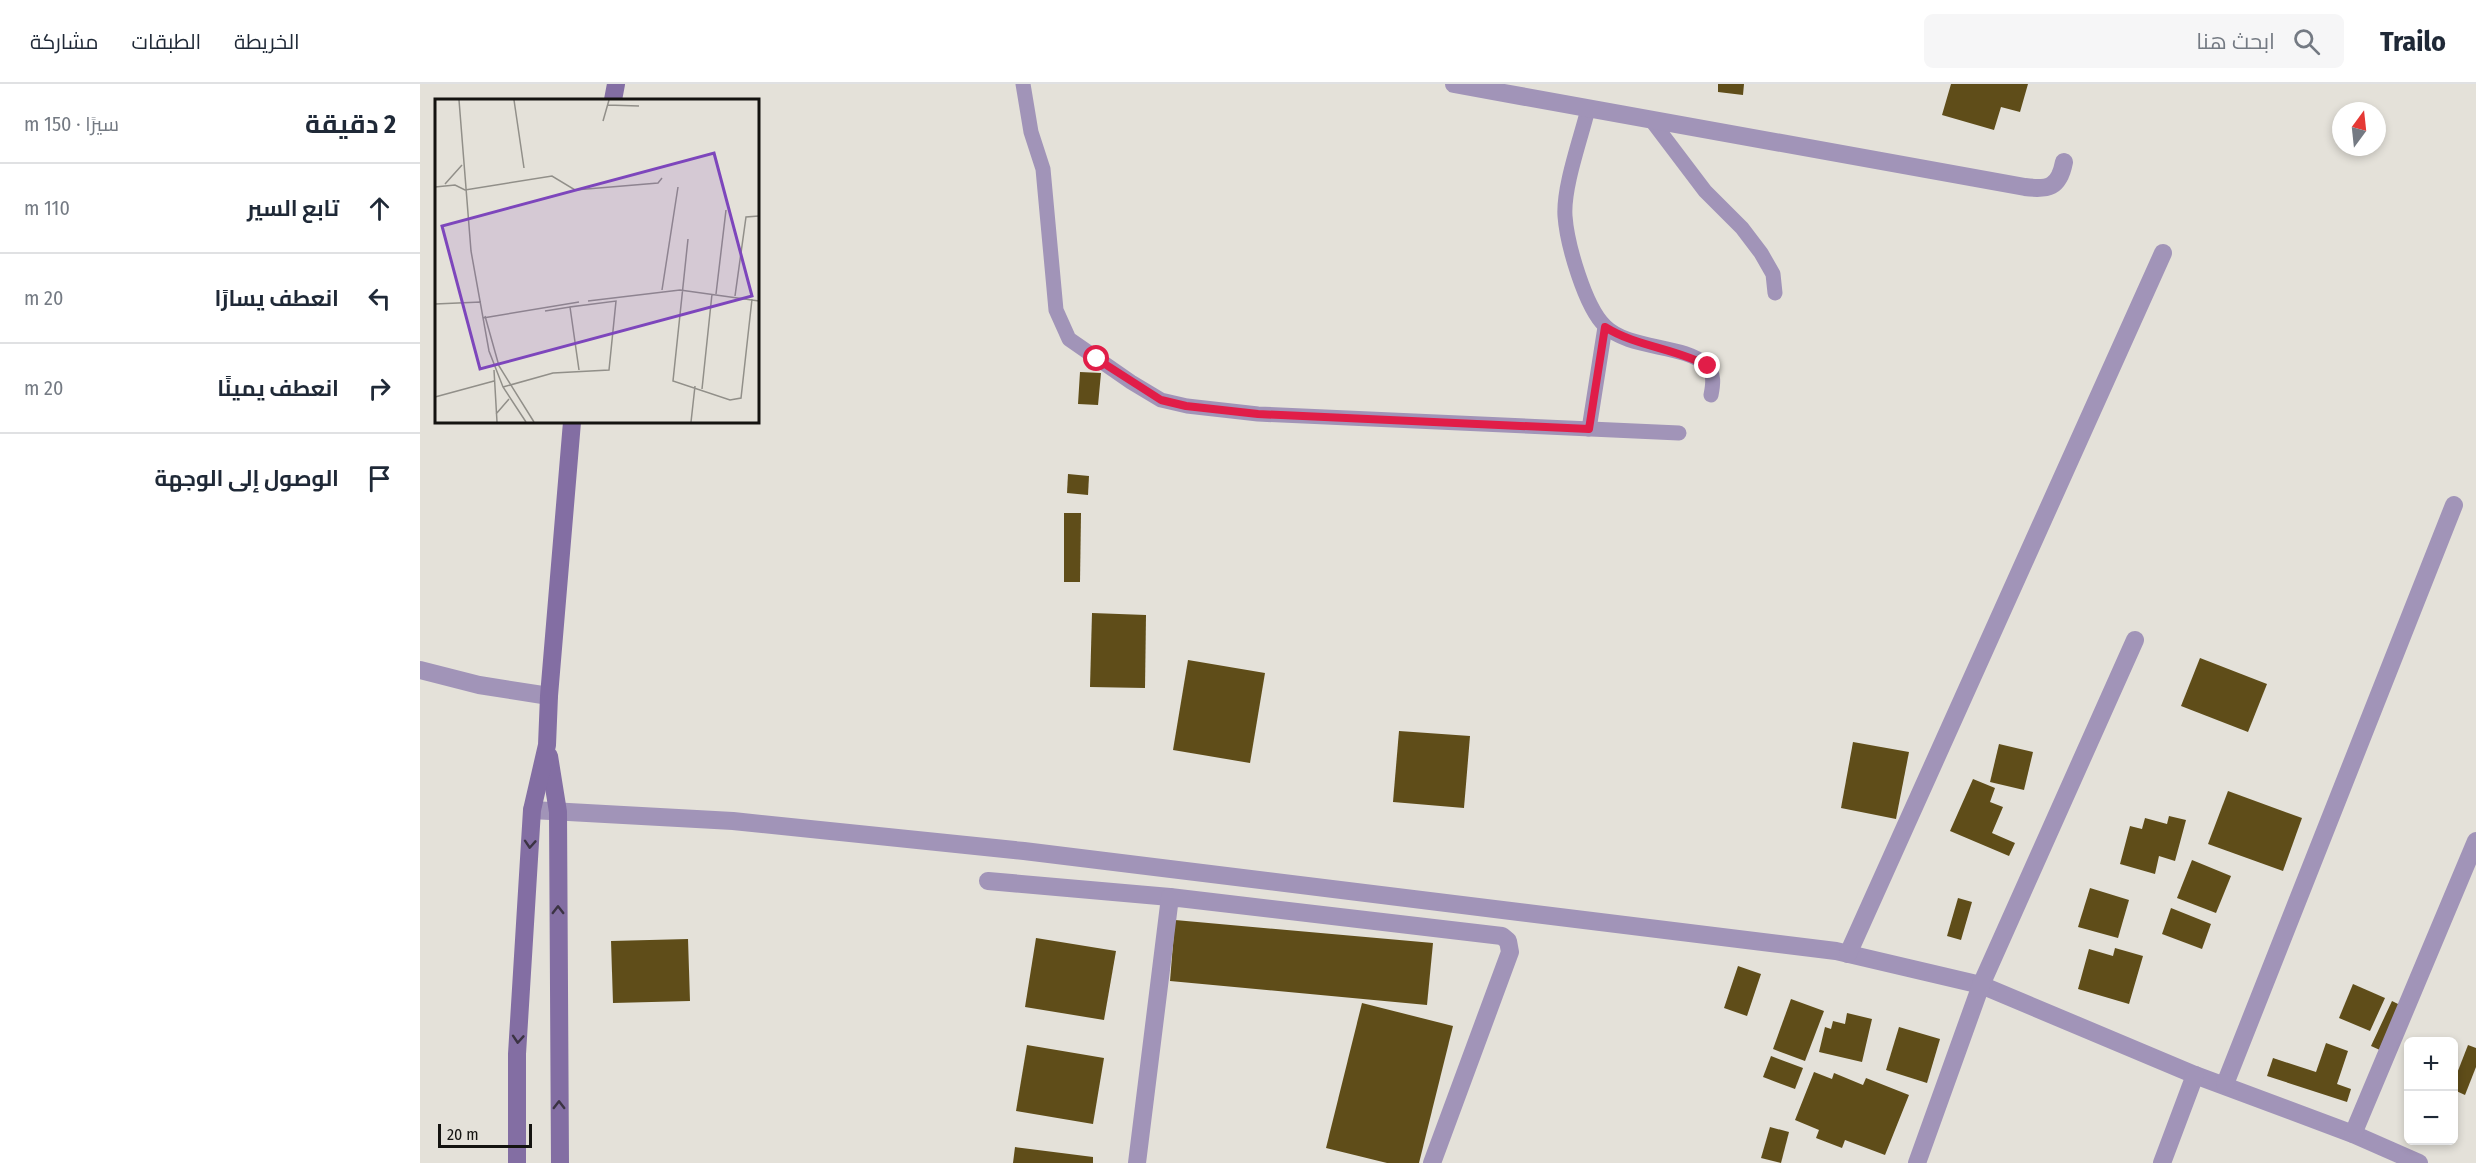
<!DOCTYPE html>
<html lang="ar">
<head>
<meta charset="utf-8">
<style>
  body { margin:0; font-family:"Fira Sans Condensed",Cairo,sans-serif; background:#f6f6f7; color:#1f2937; direction:rtl }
  .controls { position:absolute; right:18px; bottom:18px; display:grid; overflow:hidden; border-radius:9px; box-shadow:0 3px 9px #0003 }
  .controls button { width:54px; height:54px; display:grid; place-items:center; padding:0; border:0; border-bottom:2px solid #e0e1e3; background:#fff; color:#1f2937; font:30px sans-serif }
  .compass { position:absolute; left:1912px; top:18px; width:54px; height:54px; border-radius:50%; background:#fff; box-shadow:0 3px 9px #0003; rotate:15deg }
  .scale { position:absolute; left:18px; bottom:15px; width:94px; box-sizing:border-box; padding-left:6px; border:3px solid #141310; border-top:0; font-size:16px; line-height:21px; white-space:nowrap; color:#141310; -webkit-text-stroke:4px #e4e1d9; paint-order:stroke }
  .stop { position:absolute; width:18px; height:18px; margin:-14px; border:4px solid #e11d48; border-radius:50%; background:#fff }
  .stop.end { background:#e11d48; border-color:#fff; box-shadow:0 2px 6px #0008 }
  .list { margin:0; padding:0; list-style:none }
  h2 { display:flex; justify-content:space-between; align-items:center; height:78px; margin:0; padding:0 24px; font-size:26px }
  h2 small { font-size:20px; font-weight:400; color:#747a83 }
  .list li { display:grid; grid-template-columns:39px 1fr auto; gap:18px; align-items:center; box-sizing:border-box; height:90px; padding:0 24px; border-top:2px solid #e0e1e3 }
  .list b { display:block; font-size:22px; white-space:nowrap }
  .list em { font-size:20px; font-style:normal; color:#747a83 }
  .icon { flex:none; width:33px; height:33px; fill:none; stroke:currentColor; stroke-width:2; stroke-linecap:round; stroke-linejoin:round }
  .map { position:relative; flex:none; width:2056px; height:1079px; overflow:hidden; direction:ltr }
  header { display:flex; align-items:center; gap:36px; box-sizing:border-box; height:84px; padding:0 30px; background:#fff; border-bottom:2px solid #e0e1e3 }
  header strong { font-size:28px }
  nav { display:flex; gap:33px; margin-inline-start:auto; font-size:21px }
  .search { width:420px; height:54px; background:#f6f6f7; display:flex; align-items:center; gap:15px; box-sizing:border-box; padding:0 21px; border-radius:9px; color:#747a83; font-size:22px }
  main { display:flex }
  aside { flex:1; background:#fff }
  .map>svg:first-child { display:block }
  .building { fill:#5f4d19 }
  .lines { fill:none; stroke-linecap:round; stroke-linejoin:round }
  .lane { stroke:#a194b8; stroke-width:15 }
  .street { stroke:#a194b8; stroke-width:18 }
  .secondary { stroke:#836ea3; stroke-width:18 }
  .oneway { stroke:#3b3343 }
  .route { stroke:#e11d48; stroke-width:8 }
  .inset-road { fill:none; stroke:#918f89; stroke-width:1.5 }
  .view { fill:#7d46bc; fill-opacity:0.15; stroke:#7d46bc; stroke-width:3 }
  .inset-edge { fill:none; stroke:#141310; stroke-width:3 }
</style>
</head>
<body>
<header>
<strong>Trailo</strong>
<div class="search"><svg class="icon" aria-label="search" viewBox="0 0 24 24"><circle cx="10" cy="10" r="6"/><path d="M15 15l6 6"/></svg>ابحث هنا</div>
<nav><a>الخريطة</a><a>الطبقات</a><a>مشاركة</a></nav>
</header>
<main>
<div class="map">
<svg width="2056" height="1079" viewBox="0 0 2056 1079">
  <rect width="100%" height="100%" fill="#e4e1d9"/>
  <g class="building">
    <path d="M1298,0H1324L1323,11L1298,8Z"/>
    <path d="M1531,0H1608L1600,28L1581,23L1574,46L1522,31Z"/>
    <path d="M660,288L681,289L678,321L658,320Z"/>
    <path d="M648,390L669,392L668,411L647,409Z"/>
    <path d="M644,429H661L660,498H644Z"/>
    <path d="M672,529L726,531L725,604L670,603Z"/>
    <path d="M1780,574L1847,600L1828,648L1761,622Z"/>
    <path d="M768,576L845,589L830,679L753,666Z"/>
    <path d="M979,647L1050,652L1044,724L973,718Z"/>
    <path d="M1433,658L1489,668L1476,735L1421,724Z"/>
    <path d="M1579,660L1613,668L1604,706L1570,698Z"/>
    <path d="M1553,695L1575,704L1570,718L1583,723L1572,749L1595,759L1589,772L1530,747Z"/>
    <path d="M1808,707L1882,734L1863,787L1788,760Z"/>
    <path d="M1749,732L1766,736L1755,777L1739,772L1735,790L1700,780L1710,742L1722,745L1725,734L1747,740Z"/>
    <path d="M1772,776L1811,792L1796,829L1757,814Z"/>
    <path d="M1670,804L1709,816L1698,854L1658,843Z"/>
    <path d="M1538,814L1552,818L1541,856L1527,852Z"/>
    <path d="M1751,824L1791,840L1782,865L1742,850Z"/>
    <path d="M755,836L1013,859L1007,921L750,897Z"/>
    <path d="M616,854L696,867L684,936L605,923Z"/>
    <path d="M268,855L270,917L193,919L191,857Z"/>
    <path d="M1695,864L1723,872L1709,920L1658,905L1669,865L1693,872Z"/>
    <path d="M1318,882L1341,890L1327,932L1304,924Z"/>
    <path d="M1933,900L1965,914L1950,947L1919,934Z"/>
    <path d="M1371,915L1404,927L1385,977L1353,965Z"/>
    <path d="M1972,917L1982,922L1962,967L1951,962Z"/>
    <path d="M942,919L1033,942L999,1079H967L906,1064Z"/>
    <path d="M1427,929L1452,935L1442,978L1399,968L1405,943L1411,945L1413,937L1425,940Z"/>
    <path d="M1479,943L1520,955L1507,999L1466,986Z"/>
    <path d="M1906,959L1928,967L1917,1000L1931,1005L1927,1018L1847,992L1853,974L1896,988Z"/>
    <path d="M607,961L684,974L673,1040L596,1027Z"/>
    <path d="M2048,961L2056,964V983L2045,1011L2034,1006V997Z"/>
    <path d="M1351,972L1383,984L1375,1005L1343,993Z"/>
    <path d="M1394,988L1412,995L1414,989L1443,1001L1446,994L1489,1011L1465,1071L1425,1056L1422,1064L1396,1054L1399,1046L1375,1036Z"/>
    <path d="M1350,1043L1369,1048L1361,1079L1341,1074Z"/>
    <path d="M595,1063L673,1073V1079H593Z"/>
  </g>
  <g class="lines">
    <g class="lane">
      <path d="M603,0L611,48L623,85L636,226L649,255L711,298L741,316L767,322L838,330L1259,349"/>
      <path d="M1168,25C1161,54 1143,103 1145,132C1147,160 1165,223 1185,242C1209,266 1264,260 1286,281C1295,289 1293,301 1291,311"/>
      <path d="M1232,37L1285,107L1322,144L1341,169L1353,190L1355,209"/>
      <path d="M1169,345L1185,243"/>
    </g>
    <g class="street">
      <path d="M1034,0L1605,103C1628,106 1639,104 1644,78"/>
      <path d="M0,586L59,601L129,612"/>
      <path d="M112,726L313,737L604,767L1416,867L1561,901L1775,991L1933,1050L1999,1079"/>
      <path d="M568,797L750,813"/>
      <path d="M1428,870L1743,169"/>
      <path d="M1805,1000L2034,421"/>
      <path d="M1933,1050L2056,757"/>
      <path d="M717,1079L750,813L1082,852L1088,857L1090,868L1012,1079"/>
      <path d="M1497,1079L1561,901L1715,556"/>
      <path d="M1742,1079L1775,991"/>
    </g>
    <g class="secondary">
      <path d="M193,16L196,0"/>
      <path d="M129,672L138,728L140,1079"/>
      <path d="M97,1079V970L112,726L127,661L129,612L152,338"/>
    </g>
  </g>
  <defs><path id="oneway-chevron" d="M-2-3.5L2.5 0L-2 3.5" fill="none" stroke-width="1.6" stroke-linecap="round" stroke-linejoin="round" transform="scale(1.5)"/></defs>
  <g class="oneway">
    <use href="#oneway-chevron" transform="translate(110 760) rotate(94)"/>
    <use href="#oneway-chevron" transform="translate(138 826) rotate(-90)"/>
    <use href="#oneway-chevron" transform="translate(98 955) rotate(94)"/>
    <use href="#oneway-chevron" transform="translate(139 1021) rotate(-90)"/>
  </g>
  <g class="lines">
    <path class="route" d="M677,275L741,316L766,322L838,330L1169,345L1185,243C1217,263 1255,264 1288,282"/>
  </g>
  <g transform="translate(15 15)">
    <rect width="324" height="324" fill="#e4e1d9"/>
    <path class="inset-road" d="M24,1L36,152L54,252L68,288L91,323M79,1L89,69M172,6L204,7M168,22L174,1M10,85L27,66M0,88L20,86L30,91L117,77L140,91L223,84L227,79M253,140L238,282L295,301L306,299L317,200M227,191L243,88M281,195L291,111M300,197L311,118L324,117M153,202L245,191L324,202M0,205L46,203M110,212L135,208M50,217L64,267L99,323M48,219L144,203M59,271L62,323M68,288L118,274L174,271L181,202L135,208L144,271M267,290L277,195M0,298L59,282M61,315L74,300M256,323L260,287"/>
    <path class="view" d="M279,54L317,197L45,270L7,127Z"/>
    <rect width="324" height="324" class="inset-edge"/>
  </g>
</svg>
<div class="controls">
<button>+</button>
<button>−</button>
</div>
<svg class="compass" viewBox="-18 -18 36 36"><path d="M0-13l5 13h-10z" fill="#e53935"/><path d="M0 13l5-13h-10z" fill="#747a83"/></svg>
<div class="scale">20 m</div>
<div class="stop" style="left:677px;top:275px"></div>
<div class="stop end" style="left:1288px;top:282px"></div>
</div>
<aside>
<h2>2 دقيقة<small>سيرًا · 150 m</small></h2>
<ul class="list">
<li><svg class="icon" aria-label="ahead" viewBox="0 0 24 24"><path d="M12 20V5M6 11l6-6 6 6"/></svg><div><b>تابع السير</b></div><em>110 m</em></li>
<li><svg class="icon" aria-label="left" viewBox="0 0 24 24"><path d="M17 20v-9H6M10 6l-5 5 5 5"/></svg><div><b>انعطف يسارًا</b></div><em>20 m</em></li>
<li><svg class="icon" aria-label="right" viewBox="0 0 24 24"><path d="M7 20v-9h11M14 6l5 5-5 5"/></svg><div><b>انعطف يمينًا</b></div><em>20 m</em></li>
<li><svg class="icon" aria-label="arrive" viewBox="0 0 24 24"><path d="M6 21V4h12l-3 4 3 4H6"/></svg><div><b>الوصول إلى الوجهة</b></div></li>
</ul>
</aside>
</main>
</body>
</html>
